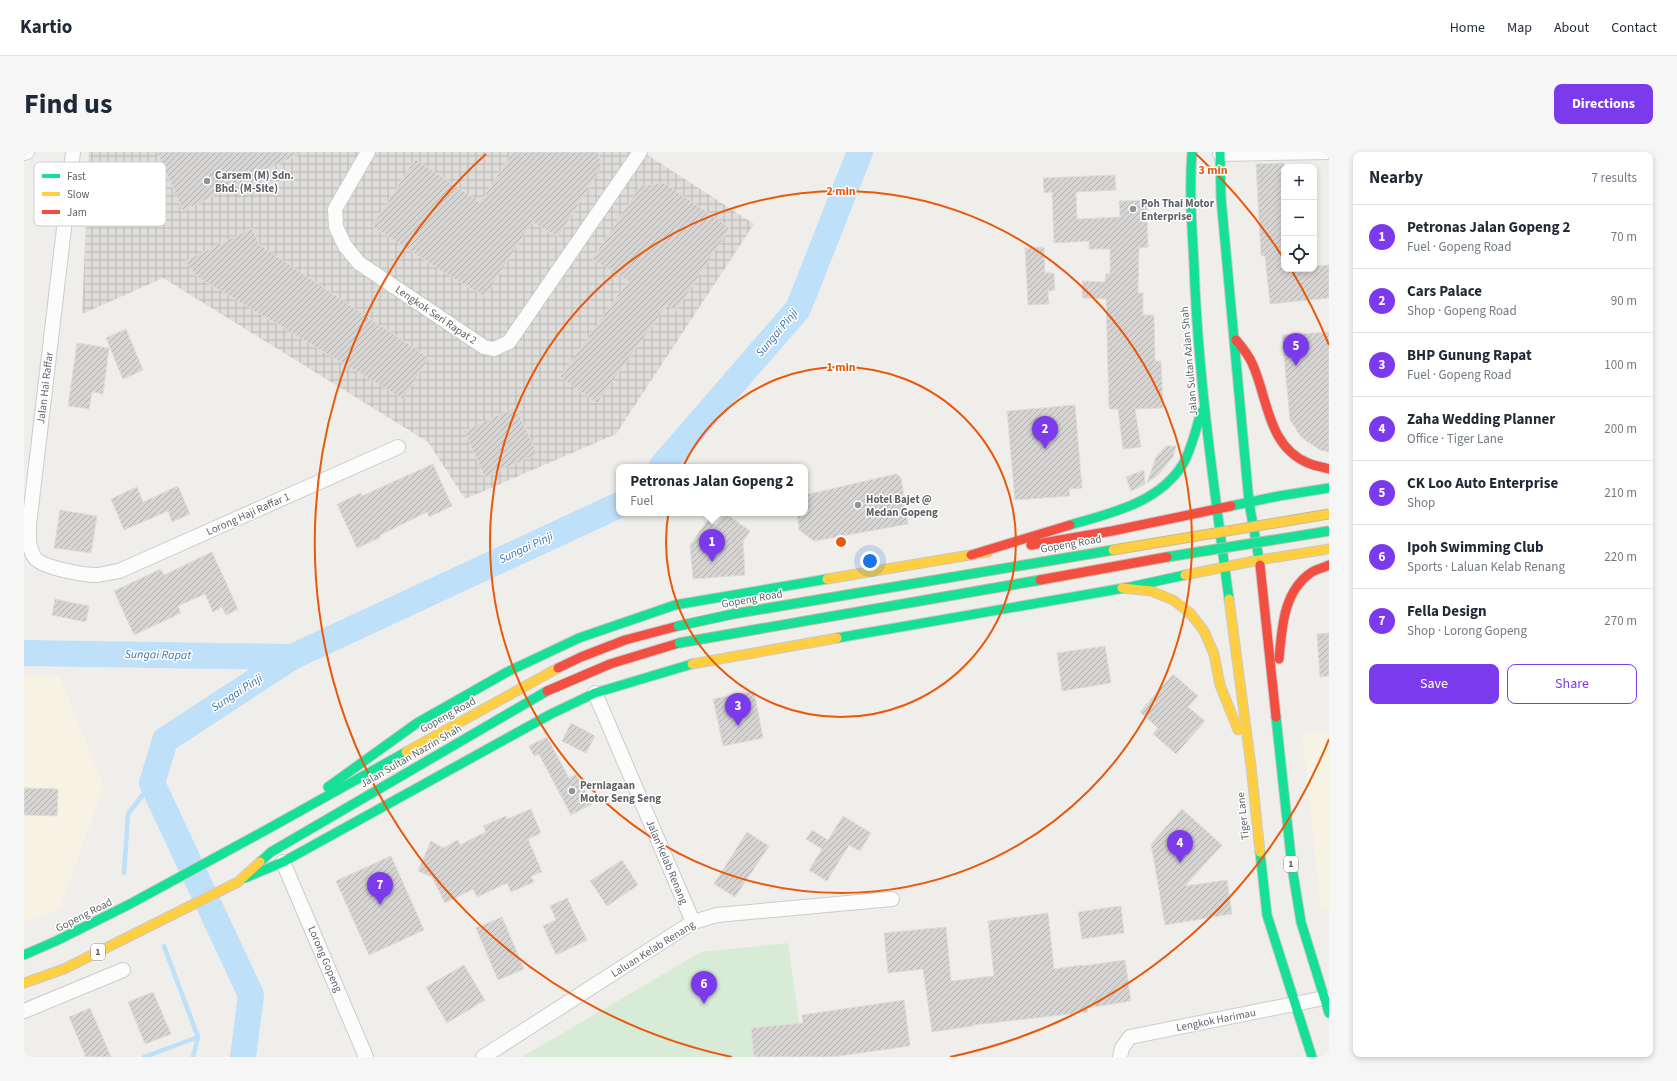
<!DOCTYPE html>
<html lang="en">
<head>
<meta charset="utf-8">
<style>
  body { margin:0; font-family:"Source Sans 3",sans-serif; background:#f6f6f7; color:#1f2937 }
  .controls { position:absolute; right:12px; top:12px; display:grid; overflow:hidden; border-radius:8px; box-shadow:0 2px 6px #0003 }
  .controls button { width:36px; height:36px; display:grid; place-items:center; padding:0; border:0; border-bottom:1px solid #e0e1e3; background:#fff; color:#1f2937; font:20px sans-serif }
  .you { position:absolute; left:846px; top:409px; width:14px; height:14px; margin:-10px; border:3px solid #fff; border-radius:50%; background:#1a73e8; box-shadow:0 0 0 6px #1a73e833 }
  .badge { display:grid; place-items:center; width:26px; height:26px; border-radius:50%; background:#7c3aed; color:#fff; font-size:13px; font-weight:700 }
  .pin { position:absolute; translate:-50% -33px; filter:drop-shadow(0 1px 2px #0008) }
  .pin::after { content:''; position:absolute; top:21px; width:14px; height:12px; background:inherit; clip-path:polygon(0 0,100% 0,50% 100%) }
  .popup { position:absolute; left:592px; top:312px; width:192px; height:52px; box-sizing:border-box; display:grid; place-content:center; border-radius:8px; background:#fff; filter:drop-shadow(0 1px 3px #0005); font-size:13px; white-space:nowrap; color:#747a83 }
  .popup b { font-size:15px; color:#1f2937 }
  .popup::after { content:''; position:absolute; left:50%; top:100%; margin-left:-8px; border:8px solid transparent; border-top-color:#fff }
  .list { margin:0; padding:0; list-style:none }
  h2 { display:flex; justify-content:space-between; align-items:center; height:52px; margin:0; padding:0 16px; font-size:17px }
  h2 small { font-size:13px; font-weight:400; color:#747a83 }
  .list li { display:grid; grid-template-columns:26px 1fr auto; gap:12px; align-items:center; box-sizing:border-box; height:64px; padding:0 16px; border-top:1px solid #e0e1e3 }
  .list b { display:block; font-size:15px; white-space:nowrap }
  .list p { margin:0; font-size:13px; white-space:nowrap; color:#747a83 }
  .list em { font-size:13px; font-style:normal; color:#747a83 }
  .actions { display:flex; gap:8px; padding:12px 16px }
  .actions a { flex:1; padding:9px 0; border:1px solid #7c3aed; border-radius:8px; text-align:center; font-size:14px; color:#7c3aed }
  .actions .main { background:#7c3aed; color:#fff }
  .icon { flex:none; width:22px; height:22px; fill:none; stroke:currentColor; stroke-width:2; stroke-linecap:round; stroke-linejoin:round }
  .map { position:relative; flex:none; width:1305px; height:905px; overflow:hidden; border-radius:8px }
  header { display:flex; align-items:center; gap:24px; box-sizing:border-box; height:56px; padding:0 20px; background:#fff; border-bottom:1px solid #e0e1e3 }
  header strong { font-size:19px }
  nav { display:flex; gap:22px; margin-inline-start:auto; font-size:14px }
  .intro { display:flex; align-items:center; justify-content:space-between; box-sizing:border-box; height:96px; padding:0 24px }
  h1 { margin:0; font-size:28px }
  .button { padding:10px 18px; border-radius:8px; background:#7c3aed; color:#fff; font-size:14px; font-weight:700 }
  main { display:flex; gap:24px; padding:0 24px }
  aside { flex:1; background:#fff; border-radius:8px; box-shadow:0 2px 6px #0003 }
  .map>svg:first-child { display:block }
  .commercial { fill:#f7f3e4 }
  .industrial { fill:url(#industrial-grid) }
  .garden { fill:#d8ebd6 }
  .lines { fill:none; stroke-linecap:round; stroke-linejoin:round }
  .stream { stroke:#bfe0f9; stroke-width:4.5 }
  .river { stroke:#bfe0f9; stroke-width:26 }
  .building { fill:url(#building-hatch); stroke:#deddd9 }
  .street-casing { stroke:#cbcccc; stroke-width:16 }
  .fast-casing { stroke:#cacacb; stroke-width:11 }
  .slow-casing { stroke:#cacacb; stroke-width:11 }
  .jam-casing { stroke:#cacacb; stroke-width:11 }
  .street { stroke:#fdfcfc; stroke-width:14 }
  .fast { stroke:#16e098; stroke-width:9 }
  .slow { stroke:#ffcf43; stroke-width:9 }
  .jam { stroke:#f24e42; stroke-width:9 }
  .fast-bridge-casing { stroke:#c8b996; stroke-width:11; stroke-linecap:butt }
  .slow-bridge-casing { stroke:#c8b996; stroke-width:11; stroke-linecap:butt }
  .jam-bridge-casing { stroke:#c8b996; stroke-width:11; stroke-linecap:butt }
  .fast-bridge { stroke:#16e098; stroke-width:9 }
  .slow-bridge { stroke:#ffcf43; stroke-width:9 }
  .jam-bridge { stroke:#f24e42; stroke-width:9 }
  .ring { fill:none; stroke:#e8590c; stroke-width:2 }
  .poi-dot { fill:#919496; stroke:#fff; stroke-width:1.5 }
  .labels { text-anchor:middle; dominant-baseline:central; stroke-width:3; stroke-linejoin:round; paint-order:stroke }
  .shield { fill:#fff; stroke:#8f9295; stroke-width:1 }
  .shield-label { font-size:10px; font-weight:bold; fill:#5f6368 }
  .poi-label { font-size:11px; font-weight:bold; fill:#5f6368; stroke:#fff; text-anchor:start }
  .street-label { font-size:11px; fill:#5f6368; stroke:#fff }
  .water-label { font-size:12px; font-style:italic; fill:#4174aa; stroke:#fff }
  .key { fill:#fff; stroke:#cfd0d2; stroke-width:1 }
  .key-label { font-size:11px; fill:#5f6368 }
  .centre { fill:#e8590c; stroke:#fff; stroke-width:2 }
  .ring-label { font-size:12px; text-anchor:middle; font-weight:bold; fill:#e8590c; stroke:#fff; stroke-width:3; stroke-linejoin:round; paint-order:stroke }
</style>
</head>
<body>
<header>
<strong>Kartio</strong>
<nav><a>Home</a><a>Map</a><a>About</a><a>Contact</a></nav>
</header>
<div class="intro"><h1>Find us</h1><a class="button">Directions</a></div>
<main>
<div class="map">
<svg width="1305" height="905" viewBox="0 0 1305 905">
  <defs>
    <pattern id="industrial-grid" width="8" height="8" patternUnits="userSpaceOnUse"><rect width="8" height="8" fill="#dfddda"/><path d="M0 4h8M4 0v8" fill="none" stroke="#b8b7b5"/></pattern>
    <pattern id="building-hatch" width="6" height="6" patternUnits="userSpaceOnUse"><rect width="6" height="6" fill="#d6d5d3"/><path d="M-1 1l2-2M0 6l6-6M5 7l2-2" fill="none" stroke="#b1b0af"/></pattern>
  </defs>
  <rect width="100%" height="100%" fill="#efeeea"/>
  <g class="commercial">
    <path d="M0,523H35L80,634L35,758L0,770Z"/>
    <path d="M1305,579V757L1297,758L1278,581Z"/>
  </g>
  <path class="industrial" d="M65,0H619L730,72L592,282L441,347L404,290L139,126L58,162Z"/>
  <path class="garden" d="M764,791L780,905H498L677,800Z"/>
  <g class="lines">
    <g class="stream">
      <path d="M100,721L104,662L128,631"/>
      <path d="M140,794L174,885L169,905"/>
      <path d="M120,905L174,885"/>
    </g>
    <g class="river">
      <path d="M637,315L774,157L836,0"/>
      <path d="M0,501L268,505"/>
      <path d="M219,905L227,843L128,631L141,588L268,505L595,353"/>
    </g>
  </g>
  <g class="building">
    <path d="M133,0H279L159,59Z"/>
    <path d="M489,0H574L578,14L534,85L508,70L461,145L408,113L348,74L391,7L456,50Z"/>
    <path d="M1260,11V117H1290V114L1305,113V146L1246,152L1241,104H1237L1232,12Z"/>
    <path d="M1091,23L1092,38L1052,40L1053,67L1096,65L1095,49L1123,48L1124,95L1115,96L1114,141H1119V163H1130L1131,209H1137L1139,256L1111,257L1117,295L1099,297L1094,257H1085L1082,147L1058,146V129L1081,130L1082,122H1086V97H1065V89L1030,91L1028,40L1020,41L1019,26Z"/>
    <path d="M641,31L706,76L652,159L643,153L573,251L536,225L604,129L568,107L616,34Z"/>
    <path d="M228,76L236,93L405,206L379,247L172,124L161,109Z"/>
    <path d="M1020,95L1021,121H1030L1031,138L1024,139L1025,152L1004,153L1001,96Z"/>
    <path d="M102,177L119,218L99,227L82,186Z"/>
    <path d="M1305,180V300L1296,298L1277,285L1266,268L1258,183Z"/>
    <path d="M53,191L85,196L79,242L68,240L65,257L44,254Z"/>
    <path d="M1051,253L1058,336L1045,337L1046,344L991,348L983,259Z"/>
    <path d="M492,255L513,302L461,326L440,279Z"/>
    <path d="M1142,294H1152L1149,305L1134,323L1123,331L1132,305Z"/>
    <path d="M409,312L428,354L405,365L403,360L356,383L357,385L333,396L313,352L337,341L338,344Z"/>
    <path d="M1120,318L1121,332L1107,339L1102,325Z"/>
    <path d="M872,322L877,326L884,372L790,389L775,378L773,361H781V343Z"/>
    <path d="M154,334L166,362L148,370L144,359L100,378L87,347L113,335L119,350Z"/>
    <path d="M36,358L73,364L67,401L30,396Z"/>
    <path d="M701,361L726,379L719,390L721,423L669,427L666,393L684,368L692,374Z"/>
    <path d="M188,400L214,457L202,463L198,455L189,460L181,442L154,454L157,461L110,483L90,439L137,417L140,423Z"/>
    <path d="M31,447L65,454L62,470L28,463Z"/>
    <path d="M1305,481V524L1296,525L1293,482Z"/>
    <path d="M1081,494L1087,531L1038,539L1033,501Z"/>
    <path d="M1149,522L1174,544L1164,555L1181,569L1152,602L1129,582L1134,576L1116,560Z"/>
    <path d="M730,539L739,586L699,594L689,547Z"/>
    <path d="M547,571L571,584L562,601L538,589Z"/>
    <path d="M523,585L545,626L552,622L568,652L547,663L515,602L510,604L505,594Z"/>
    <path d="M0,636L34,637L33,664L0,663Z"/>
    <path d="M507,657L517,681L504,687L518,720L507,724L510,730L487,740L483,731L453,745L449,737L421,751L408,725L394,719L407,689L419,696L434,688L436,693L462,680L459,674L482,664L483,667Z"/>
    <path d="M1158,657L1198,693L1161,734L1203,728L1208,762L1141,773L1127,692Z"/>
    <path d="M819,664L847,681L836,699L825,693L803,729L785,718L798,697L782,687L788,678L804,688Z"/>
    <path d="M723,680L745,694L711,745L690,732Z"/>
    <path d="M367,704L400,778L345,803L312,729Z"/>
    <path d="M598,708L614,733L583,754L566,729Z"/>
    <path d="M543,746L563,788L532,803L519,774L532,768L526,754Z"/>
    <path d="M1097,754L1100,781L1058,787L1054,760Z"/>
    <path d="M1024,761L1030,817L1058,813V814L1101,808L1107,849L1063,856L1064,860L949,873L950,874L908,880L899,817L864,821L860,781L922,775L927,829L970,824L964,769Z"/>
    <path d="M478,765L500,817L474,828L452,776Z"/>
    <path d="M440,813L461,848L423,871L402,835Z"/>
    <path d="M129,840L147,882L121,892L104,850Z"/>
    <path d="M880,848L886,894L808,905H730L727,876L779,871L778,863Z"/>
    <path d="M66,856L87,905H62L45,865Z"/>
  </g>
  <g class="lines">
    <defs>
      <g id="street">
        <path d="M49,0L5,373C5,385 4,396 11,406C19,416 60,423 73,423C80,422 88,420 95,419L374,295"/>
        <path d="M344,0L311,57L312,75L321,94L335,111L460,195L470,197L485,190L616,0"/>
        <path d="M0,1L3,0"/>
        <path d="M1196,2L1305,0"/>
        <path d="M571,541L669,770"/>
        <path d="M259,710L342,905"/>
        <path d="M0,859L99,818"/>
        <path d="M459,905L669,770L693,763L868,747"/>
        <path d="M1096,905L1098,896L1106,885L1300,846"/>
      </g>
      <g id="fast">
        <path d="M1168,0C1165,37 1168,75 1170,112C1174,225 1190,335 1205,447"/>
        <path d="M1196,0L1197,46L1225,350L1236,413"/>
        <path d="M1207,354L1255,344L1305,336"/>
        <path d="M1046,373C1087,361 1135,351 1159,312C1168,296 1172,277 1177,260"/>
        <path d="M813,486L1106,435L1161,423"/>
        <path d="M1252,565L1268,715L1277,770L1305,861"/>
        <path d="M304,635L393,571L483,520L555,486L651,453L803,427"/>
        <path d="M1236,700L1243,763L1288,905"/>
        <path d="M236,710L247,700L523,539"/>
        <path d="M221,726L259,710L527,562L571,541L668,512"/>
        <path d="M0,803L32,789L106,752L242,678L382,600"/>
      </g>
      <g id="slow">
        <path d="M1161,423L1235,408L1305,397"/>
        <path d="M803,427L964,400"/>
        <path d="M1098,436L1127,439L1149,448L1166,461L1180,479L1190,502L1196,533L1214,578"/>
        <path d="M1205,447L1227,614L1236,700"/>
        <path d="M668,512L813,486"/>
        <path d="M382,600L534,516"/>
        <path d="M0,831L40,817L214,730L236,710"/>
      </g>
      <g id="jam">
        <path d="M1212,188C1218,195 1224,202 1228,211C1244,245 1243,294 1284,311C1291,314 1298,315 1305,317"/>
        <path d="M1007,393L1088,379L1207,354"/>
        <path d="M947,403L1046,373"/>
        <path d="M1236,413L1252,565"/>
        <path d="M1255,507C1258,476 1259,439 1288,420C1293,417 1299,416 1305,413"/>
        <path d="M534,516L557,505L601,488L654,474"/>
        <path d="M523,539L586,512L655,491"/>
      </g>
    </defs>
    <use href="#street" class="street-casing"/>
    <use href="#fast" class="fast-casing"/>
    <use href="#slow" class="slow-casing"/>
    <use href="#jam" class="jam-casing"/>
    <use href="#street" class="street"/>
    <use href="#fast" class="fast"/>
    <use href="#slow" class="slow"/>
    <use href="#jam" class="jam"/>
    <defs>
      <g id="fast-bridge">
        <path d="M1143,405L1305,379"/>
        <path d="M654,474L709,462L1089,398"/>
        <path d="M655,491L1016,428"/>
      </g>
      <path id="slow-bridge" d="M1089,398L1305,362"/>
      <path id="jam-bridge" d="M1016,428L1143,405"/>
    </defs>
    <use href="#fast-bridge" class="fast-bridge-casing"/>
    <use href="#slow-bridge" class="slow-bridge-casing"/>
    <use href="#jam-bridge" class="jam-bridge-casing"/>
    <use href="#fast-bridge" class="fast-bridge"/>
    <use href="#slow-bridge" class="slow-bridge"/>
    <use href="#jam-bridge" class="jam-bridge"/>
  </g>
  <g class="ring">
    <circle cx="817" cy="390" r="175"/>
    <circle cx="817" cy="390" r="351"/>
    <path d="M1305 587A526 526 0 0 1 926 905M708 905A526 526 0 0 1 462 2M1172 2A526 526 0 0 1 1258 104M1268 119A526 526 0 0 1 1305 193"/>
  </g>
  <g class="poi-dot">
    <circle cx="183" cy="29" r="4"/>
    <circle cx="1109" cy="57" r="4"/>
    <circle cx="834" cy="353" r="4"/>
    <circle cx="548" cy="639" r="4"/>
  </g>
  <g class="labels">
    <g class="shield">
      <rect x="1260" y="704" width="14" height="16" rx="3"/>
      <rect x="67" y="792" width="14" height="16" rx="3"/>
    </g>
    <g class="shield-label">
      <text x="1267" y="712">1</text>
      <text x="74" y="800">1</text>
    </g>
    <g class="poi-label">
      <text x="191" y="23">Carsem (M) Sdn.<tspan x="191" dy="13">Bhd. (M-Site)</tspan></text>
      <text x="1117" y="51">Poh Thai Motor<tspan x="1117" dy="13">Enterprise</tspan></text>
      <text x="842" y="347">Hotel Bajet @<tspan x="842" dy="13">Medan Gopeng</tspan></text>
      <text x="556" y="633">Perniagaan<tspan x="556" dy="13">Motor Seng Seng</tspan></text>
    </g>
    <g class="street-label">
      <text transform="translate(412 163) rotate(34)">Lengkok Seri Rapat 2</text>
      <text transform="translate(1165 209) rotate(-95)">Jalan Sultan Azlan Shah</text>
      <text transform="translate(21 236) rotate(-83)">Jalan Hai Raffar</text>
      <text transform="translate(224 362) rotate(-24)">Lorong Haji Raffar 1</text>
      <text transform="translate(1047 392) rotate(-10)">Gopeng Road</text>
      <text transform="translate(728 447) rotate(-10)">Gopeng Road</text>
      <text transform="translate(424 563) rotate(-29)">Gopeng Road</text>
      <text transform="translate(387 604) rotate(-30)">Jalan Sultan Nazrin Shah</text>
      <text transform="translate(1219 664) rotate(-96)">Tiger Lane</text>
      <text transform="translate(643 710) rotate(67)">Jalan Kelab Renang</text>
      <text transform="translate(60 763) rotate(-27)">Gopeng Road</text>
      <text transform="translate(629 797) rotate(-32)">Laluan Kelab Renang</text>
      <text transform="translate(301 807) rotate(67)">Lorong Gopeng</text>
      <text transform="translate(1192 868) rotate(-11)">Lengkok Harimau</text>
    </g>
    <g class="water-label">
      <text transform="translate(753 181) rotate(-50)">Sungai Pinji</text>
      <text transform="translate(502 396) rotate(-25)">Sungai Pinji</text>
      <text transform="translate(134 503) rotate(1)">Sungai Rapat</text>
      <text transform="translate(213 541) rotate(-33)">Sungai Pinji</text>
    </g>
  </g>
  <rect x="10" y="10" width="132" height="64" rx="6" class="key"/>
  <rect x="18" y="22" width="18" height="4" fill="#16e098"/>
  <rect x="18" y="40" width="18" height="4" fill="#ffcf43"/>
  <rect x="18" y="58" width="18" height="4" fill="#f24e42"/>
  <g class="key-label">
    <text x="43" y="28">Fast</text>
    <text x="43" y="46">Slow</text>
    <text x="43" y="64">Jam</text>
  </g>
  <circle cx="817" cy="390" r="6" class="centre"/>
  <g class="ring-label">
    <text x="1189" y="22">3 min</text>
    <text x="817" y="43">2 min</text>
    <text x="817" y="219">1 min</text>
  </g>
</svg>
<div class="controls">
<button>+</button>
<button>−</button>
<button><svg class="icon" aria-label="locate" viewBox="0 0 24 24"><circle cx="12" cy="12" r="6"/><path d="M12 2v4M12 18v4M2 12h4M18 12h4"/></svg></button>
</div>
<div class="you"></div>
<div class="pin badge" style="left:688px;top:410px">1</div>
<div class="popup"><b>Petronas Jalan Gopeng 2</b>Fuel</div>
<div class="pin badge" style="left:1021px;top:297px">2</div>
<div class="pin badge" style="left:714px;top:574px">3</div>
<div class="pin badge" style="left:1156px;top:711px">4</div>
<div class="pin badge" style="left:1272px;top:214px">5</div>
<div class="pin badge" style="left:680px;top:852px">6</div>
<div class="pin badge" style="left:356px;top:753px">7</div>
</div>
<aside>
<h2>Nearby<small>7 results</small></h2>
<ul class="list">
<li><span class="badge">1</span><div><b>Petronas Jalan Gopeng 2</b><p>Fuel · Gopeng Road</p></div><em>70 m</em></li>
<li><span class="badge">2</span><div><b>Cars Palace</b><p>Shop · Gopeng Road</p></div><em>90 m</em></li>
<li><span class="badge">3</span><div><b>BHP Gunung Rapat</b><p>Fuel · Gopeng Road</p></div><em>100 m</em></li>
<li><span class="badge">4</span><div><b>Zaha Wedding Planner</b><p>Office · Tiger Lane</p></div><em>200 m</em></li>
<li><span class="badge">5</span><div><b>CK Loo Auto Enterprise</b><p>Shop</p></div><em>210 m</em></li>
<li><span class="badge">6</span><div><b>Ipoh Swimming Club</b><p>Sports · Laluan Kelab Renang</p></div><em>220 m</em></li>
<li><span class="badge">7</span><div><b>Fella Design</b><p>Shop · Lorong Gopeng</p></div><em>270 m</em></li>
</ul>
<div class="actions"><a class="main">Save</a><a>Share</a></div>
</aside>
</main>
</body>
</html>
